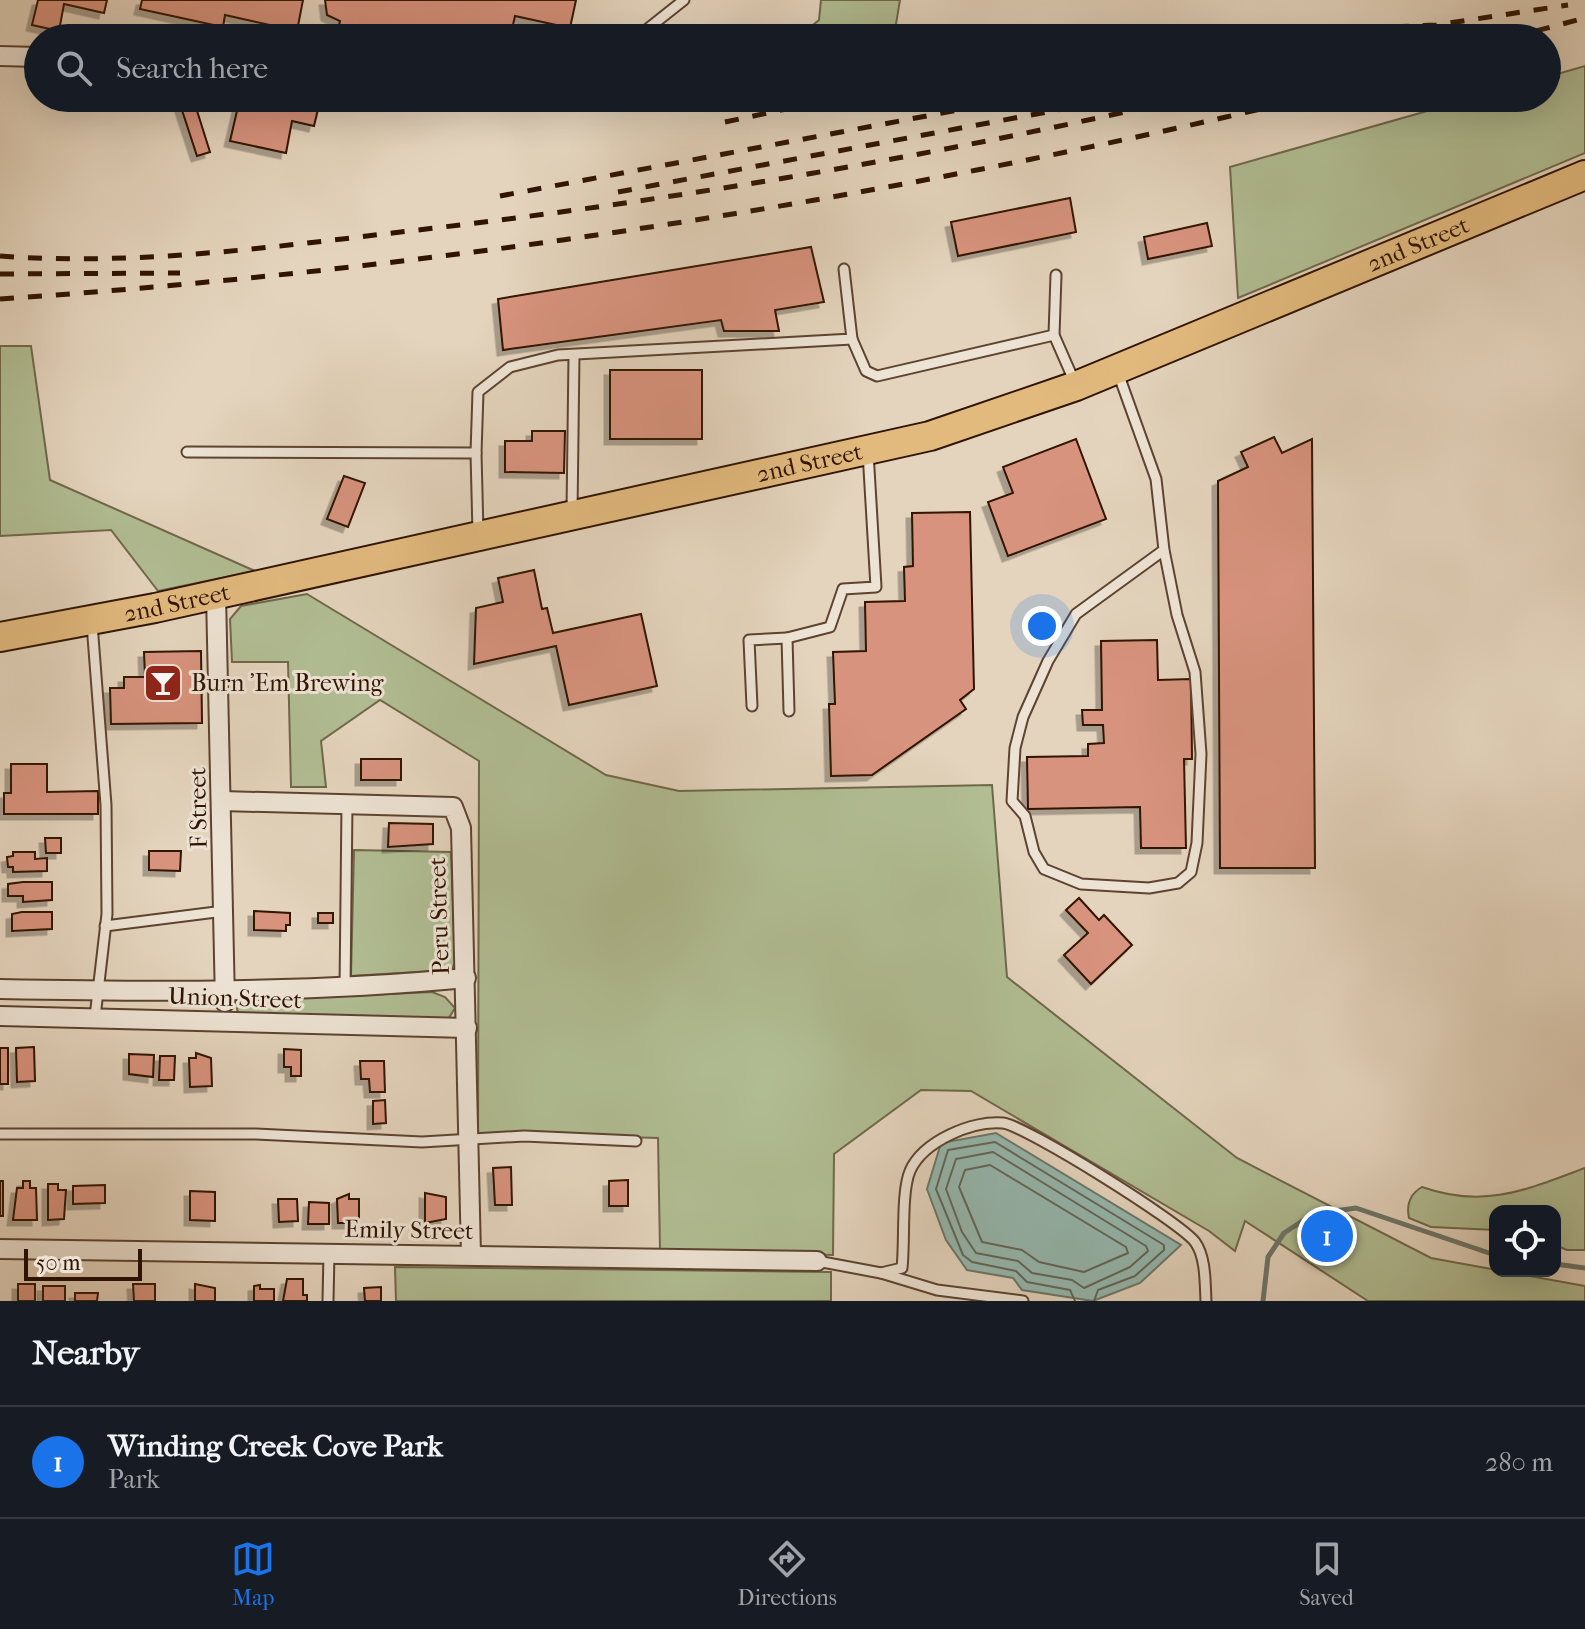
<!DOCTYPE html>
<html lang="en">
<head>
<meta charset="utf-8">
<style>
  body { margin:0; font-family:"IM FELL French Canon",serif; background:#20242c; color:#f1f3f6 }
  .controls { position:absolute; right:24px; bottom:24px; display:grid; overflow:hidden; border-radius:16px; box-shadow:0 8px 32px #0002 }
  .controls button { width:72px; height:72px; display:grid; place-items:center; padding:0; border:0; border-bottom:2px solid #363941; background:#171b24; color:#f1f3f6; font:40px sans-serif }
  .scale { position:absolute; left:24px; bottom:20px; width:118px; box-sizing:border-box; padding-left:8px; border:4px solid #301301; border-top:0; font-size:22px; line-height:28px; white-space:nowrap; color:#301301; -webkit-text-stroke:6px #ede3d4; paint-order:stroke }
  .you { position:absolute; left:1042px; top:626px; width:28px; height:28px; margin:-20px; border:6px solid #fff; border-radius:50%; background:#1a73e8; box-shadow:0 0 0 12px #1a73e833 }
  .badge { display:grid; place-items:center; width:52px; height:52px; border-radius:50%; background:#1a73e8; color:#fff; font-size:26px; font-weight:700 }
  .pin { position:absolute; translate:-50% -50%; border:4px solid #fff; box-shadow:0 2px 8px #0006 }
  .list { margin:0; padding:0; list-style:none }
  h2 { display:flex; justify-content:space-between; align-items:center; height:104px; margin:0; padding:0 32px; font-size:34px }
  h2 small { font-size:26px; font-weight:400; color:#9ea1a6 }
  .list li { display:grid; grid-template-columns:52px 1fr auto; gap:24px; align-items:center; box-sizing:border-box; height:112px; padding:0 32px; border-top:2px solid #363941 }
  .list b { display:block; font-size:30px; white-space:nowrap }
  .list p { margin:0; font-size:26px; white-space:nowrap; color:#9ea1a6 }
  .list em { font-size:26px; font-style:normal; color:#9ea1a6 }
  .icon { flex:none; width:44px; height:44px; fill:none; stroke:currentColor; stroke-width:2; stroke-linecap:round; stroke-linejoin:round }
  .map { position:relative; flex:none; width:1585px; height:1301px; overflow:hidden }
  .search { position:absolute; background:#171b24; box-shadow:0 8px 32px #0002; left:24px; right:24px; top:24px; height:88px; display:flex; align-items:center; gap:20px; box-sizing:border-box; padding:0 28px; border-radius:44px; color:#9ea1a6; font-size:30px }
  .sheet { height:216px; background:#171b24 }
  nav { display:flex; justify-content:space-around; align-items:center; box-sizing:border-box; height:112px; border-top:2px solid #363941; background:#171b24; font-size:22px; color:#9ea1a6 }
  nav a { display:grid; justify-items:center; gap:4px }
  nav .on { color:#1a73e8 }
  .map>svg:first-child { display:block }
  .green { fill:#b1bd93; stroke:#70684a; stroke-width:2 }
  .water { fill:#95b8af; stroke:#6d7669; stroke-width:2 }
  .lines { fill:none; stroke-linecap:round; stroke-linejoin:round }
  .shore { stroke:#626658; stroke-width:2 }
  .stream { stroke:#6d7669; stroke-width:5 }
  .building { fill:#d8937e; stroke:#301301; stroke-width:2; filter:url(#shadow) }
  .lane-casing { stroke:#5d4330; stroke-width:13 }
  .street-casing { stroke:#5d4330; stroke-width:22 }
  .primary-casing { stroke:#301301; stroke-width:32 }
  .lane { stroke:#ede3d4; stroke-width:9 }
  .street { stroke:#ede3d4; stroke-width:18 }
  .primary { stroke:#e2ba7e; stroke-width:28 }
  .rail { stroke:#301301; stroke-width:5; stroke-dasharray:14 14; stroke-linecap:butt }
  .labels { text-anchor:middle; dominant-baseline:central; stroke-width:6; stroke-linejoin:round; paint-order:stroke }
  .street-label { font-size:24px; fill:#301301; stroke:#ede3d4 }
  .poi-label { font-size:24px; fill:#301301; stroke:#ede3d4; text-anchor:start }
</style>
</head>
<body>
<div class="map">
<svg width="1585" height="1301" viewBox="0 0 1585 1301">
  <defs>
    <filter id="shadow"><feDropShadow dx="-5.5" dy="5.5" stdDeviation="0" flood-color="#0004"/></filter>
  </defs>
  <rect width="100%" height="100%" fill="#e4d4bd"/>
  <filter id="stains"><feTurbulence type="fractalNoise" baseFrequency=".0025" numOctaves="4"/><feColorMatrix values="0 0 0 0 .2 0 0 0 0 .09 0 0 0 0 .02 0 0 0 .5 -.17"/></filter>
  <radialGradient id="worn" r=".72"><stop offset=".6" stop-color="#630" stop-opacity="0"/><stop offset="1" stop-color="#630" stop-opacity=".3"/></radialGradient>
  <g class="green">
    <path d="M821,0H900L894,36L797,38L819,20Z"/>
    <path d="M1585,66V153L1238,298L1230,167L1473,98H1547V77Z"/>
    <path d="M0,346H31L50,480L255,571L158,591L111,530L0,536Z"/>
    <path d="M307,594L606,775L679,791L992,785L1007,977L1237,1158L1431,1258L1585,1286V1301H1368L1245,1221L1235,1251L1209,1231L971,1091L921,1090L834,1154L833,1255L660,1250L658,1138L478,1133L479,761L380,700L321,741L326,787H291L288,662H232L230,619L241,606Z"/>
    <path d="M354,850L451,852L455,963L451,970L351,976Z"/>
    <path d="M432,992L445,997L455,1008L447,1021L239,1015L237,1009L238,1004L252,1000Z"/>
    <path d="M1585,1168V1250H1567L1555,1245V1211H1495V1230L1431,1227L1409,1218C1406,1204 1410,1194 1422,1187C1484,1209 1526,1190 1585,1168Z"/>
    <path d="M395,1267L831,1272V1301H396Z"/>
  </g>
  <path class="water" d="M996,1133L1181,1245L1140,1283L1093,1301L1022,1290L1013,1278L967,1270L946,1240L927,1189L941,1143Z"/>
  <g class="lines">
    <g class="shore">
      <path d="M993,1152L1146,1246L1148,1251L1130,1267L1084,1288L1072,1280L1032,1273L1018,1261L976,1253L962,1232L946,1189L956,1159Z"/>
      <path d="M990,1165L1126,1247L1128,1253L1084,1272L1039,1262L1022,1250L982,1242L959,1187L965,1170Z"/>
      <path d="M1075,1301L1070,1290L1027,1282L1016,1271L972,1262L963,1255L936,1189L948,1150L995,1142L1164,1245V1250L1135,1276L1098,1290L1094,1301"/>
    </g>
    <g class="stream">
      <path d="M1555,1264L1585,1268"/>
      <path d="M1263,1301L1268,1257L1284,1233L1313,1214L1356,1208L1495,1255"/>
    </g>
  </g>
  <g class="building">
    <path d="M38,0H107L104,13L64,4L59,31L32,25Z"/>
    <path d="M142,0H303L297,31L225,15L223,27L140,9Z"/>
    <path d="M325,0H576L570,28L515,16L510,38H336L340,21L327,15Z"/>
    <path d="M178,98H193L210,152L197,156Z"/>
    <path d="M240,98H326L325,102L320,101L314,126L292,121L286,153L230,141Z"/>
    <path d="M1070,198L1076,232L958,256L951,222Z"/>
    <path d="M1207,223L1212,246L1148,259L1144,237Z"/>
    <path d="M811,247L824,302L775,310L779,331H724L721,320L503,350L498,299Z"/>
    <rect x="610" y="370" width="92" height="69"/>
    <path d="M532,431H565L564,473L505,472V441H532Z"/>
    <path d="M1274,437L1282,453L1312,439L1315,868H1220L1218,481L1248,467L1241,452Z"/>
    <path d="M1076,439L1106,519L1008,556L988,502L1013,493L1003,467Z"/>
    <path d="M344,476L365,483L348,527L327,519Z"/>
    <path d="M970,512L974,689L960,700L966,709L872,775L831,776L829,704H835L833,652L866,651L865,602L905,601L904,567L913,566L912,513Z"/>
    <path d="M534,570L542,609L547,608L553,633L641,614L657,686L569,705L556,646L474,664L476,608L503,602L498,578Z"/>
    <path d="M1157,640L1158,680L1191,679L1192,759H1184L1186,848H1141L1140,807L1028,809L1027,757L1088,756V744L1104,743L1103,725H1083L1082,710H1102L1101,641Z"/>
    <path d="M201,651L202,723L111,724L110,688H124V677H145L144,652Z"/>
    <rect x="361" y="759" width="40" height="21"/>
    <path d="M11,764H47V792L98,791V814H4V793H11Z"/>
    <path d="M389,823L433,824V844L388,847Z"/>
    <path d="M45,838H61V853H46Z"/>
    <path d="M149,851H181L180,871L149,870Z"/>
    <path d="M13,852H35V859L47,858V871L13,872V867H8L7,857L13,856Z"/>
    <path d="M23,882H52V900L23,902V896H8V884Z"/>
    <path d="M1079,898L1099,920L1104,915L1132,945L1091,984L1064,955L1088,933L1066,910Z"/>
    <path d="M254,911L290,913V925H286V931L254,930Z"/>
    <path d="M22,912H52V929L12,931V914Z"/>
    <rect x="318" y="913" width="15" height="10"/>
    <path d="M34,1047L35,1081L17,1082L16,1048Z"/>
    <rect x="0" y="1048" width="8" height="36"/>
    <path d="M284,1049L301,1050V1076H291V1067H284Z"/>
    <path d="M196,1053L211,1058L212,1086L190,1087L189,1058H196Z"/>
    <path d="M129,1054L154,1055L153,1077L129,1074Z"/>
    <path d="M160,1056H175L174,1080H159Z"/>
    <path d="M360,1061H384L385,1092H370L369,1079H361Z"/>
    <path d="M385,1100L386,1123L373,1124V1101Z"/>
    <path d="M511,1167L512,1205H495L493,1168Z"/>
    <path d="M628,1180V1206H609V1181Z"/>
    <rect x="0" y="1181" width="3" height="35"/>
    <path d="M23,1181H30V1188H36L37,1220H13L17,1188H23Z"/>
    <path d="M48,1184H58V1190H66L64,1219L48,1220Z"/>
    <path d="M105,1185V1203L73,1204V1186Z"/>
    <path d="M190,1191L215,1192V1221L190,1220Z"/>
    <path d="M425,1193L446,1197V1219L425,1223Z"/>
    <path d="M349,1194V1199H359V1223H338L337,1199Z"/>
    <path d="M278,1199H297L298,1221L279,1222Z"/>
    <path d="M309,1202L329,1203V1224H308Z"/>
    <path d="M287,1279H303V1295H307V1301H283Z"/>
    <rect x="18" y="1284" width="17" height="17"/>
    <path d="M133,1284H155V1301H134Z"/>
    <path d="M195,1284L215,1288V1301H195Z"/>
    <path d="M260,1285V1289H274V1301H254V1286Z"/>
    <rect x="43" y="1286" width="22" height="15"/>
    <path d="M381,1287V1301H365L364,1288Z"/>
    <path d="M75,1293H98L97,1301H75Z"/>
  </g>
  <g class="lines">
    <defs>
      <g id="lane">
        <path d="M141,38H204"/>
        <path d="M636,38L684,0"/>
        <path d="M1056,275L1054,335L1075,383"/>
        <path d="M852,339L866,371L877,376L1054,335"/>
        <path d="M1118,373L1156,479L1164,550L1177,615L1195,672L1201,754L1197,843L1191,872L1178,883L1149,888L1081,884L1044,869L1034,852L1025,816L1012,801L1015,748L1023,717L1048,661L1076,614L1164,550"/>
        <path d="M187,452L476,453L478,533"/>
        <path d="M476,453L478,392L510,367L558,355L852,339L844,269"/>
        <path d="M572,513L574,355"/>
        <path d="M92,624L106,805L107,914L95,1017"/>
        <path d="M752,706L749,640L787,638"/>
        <path d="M789,711L787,638L830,627L843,589L876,587L868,452"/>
        <path d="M105,926L224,911"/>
        <path d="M345,989L347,804"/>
        <path d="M0,1134H256L422,1142L524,1136L636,1141"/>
        <path d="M817,1261L881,1273L937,1290L1023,1301"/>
        <path d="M881,1273L902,1268C905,1242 901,1192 910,1171C923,1141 973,1120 1003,1123C1026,1126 1180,1222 1195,1242C1206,1257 1205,1283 1206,1301"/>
        <path d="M328,1301L329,1253"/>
      </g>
      <g id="street">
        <path d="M0,56L38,57"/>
        <path d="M216,595L225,1002"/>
        <path d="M222,801L453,807L461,828L471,1255"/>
        <path d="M0,989C156,992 310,993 466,978"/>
        <path d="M0,1016L467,1028"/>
        <path d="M0,1249L817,1261"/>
      </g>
      <g id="primary">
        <path id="s1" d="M0,637L155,608L930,436L1076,386L1585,175"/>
      </g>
    </defs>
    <use href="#lane" class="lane-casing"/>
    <use href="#street" class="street-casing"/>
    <use href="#primary" class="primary-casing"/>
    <use href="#lane" class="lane"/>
    <use href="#street" class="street"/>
    <use href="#primary" class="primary"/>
    <g class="rail">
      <path d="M1143,38L1436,25L1568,5"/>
      <path d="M1440,38L1471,30"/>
      <path d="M1509,38L1585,18"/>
      <path d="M725,122L838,98"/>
      <path d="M618,192L1122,98"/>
      <path d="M500,196L1022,98"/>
      <path d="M0,256C137,266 273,247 409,231C670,201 931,157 1187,98"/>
      <path d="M0,274L180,273"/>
      <path d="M0,299C440,269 878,201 1307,98"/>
    </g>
  </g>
  <defs>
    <symbol id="bar-square" viewBox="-11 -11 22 22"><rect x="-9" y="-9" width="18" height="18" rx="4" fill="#8f2418" stroke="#ede3d4"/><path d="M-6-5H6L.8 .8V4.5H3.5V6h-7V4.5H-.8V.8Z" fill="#fff"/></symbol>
  </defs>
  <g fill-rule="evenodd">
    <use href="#bar-square" x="141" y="661" width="44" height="44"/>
  </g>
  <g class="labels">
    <g class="street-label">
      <text stroke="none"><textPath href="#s1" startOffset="1476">2nd Street</textPath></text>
      <text stroke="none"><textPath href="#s1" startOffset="828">2nd Street</textPath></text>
      <text stroke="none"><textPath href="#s1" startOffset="180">2nd Street</textPath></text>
      <text transform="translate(198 808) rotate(-91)">F Street</text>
      <text transform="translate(439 916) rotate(-92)">Peru Street</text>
      <text transform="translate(235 998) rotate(2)">Union Street</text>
      <text transform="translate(409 1230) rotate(1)">Emily Street</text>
    </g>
    <g class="poi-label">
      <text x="191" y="683">Burn 'Em Brewing</text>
    </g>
  </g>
  <rect width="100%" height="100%" filter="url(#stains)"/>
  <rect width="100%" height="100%" fill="url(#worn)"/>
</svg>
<div class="controls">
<button><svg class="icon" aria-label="locate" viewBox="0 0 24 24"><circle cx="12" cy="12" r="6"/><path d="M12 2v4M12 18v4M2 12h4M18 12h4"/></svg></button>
</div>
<div class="scale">50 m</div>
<div class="you"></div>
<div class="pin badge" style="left:1327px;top:1236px">1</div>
<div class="search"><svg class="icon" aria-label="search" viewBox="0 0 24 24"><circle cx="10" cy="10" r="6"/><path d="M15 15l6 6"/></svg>Search here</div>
</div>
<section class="sheet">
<h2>Nearby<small></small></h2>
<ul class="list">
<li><span class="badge">1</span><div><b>Winding Creek Cove Park</b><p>Park</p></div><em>280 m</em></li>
</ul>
</section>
<nav>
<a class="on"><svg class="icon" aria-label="map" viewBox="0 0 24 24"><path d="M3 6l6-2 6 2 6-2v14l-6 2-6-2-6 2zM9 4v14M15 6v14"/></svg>Map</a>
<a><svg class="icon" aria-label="directions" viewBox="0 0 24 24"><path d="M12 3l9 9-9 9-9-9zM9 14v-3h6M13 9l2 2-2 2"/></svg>Directions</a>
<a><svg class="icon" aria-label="saved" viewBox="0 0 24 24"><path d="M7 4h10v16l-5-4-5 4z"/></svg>Saved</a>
</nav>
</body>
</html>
